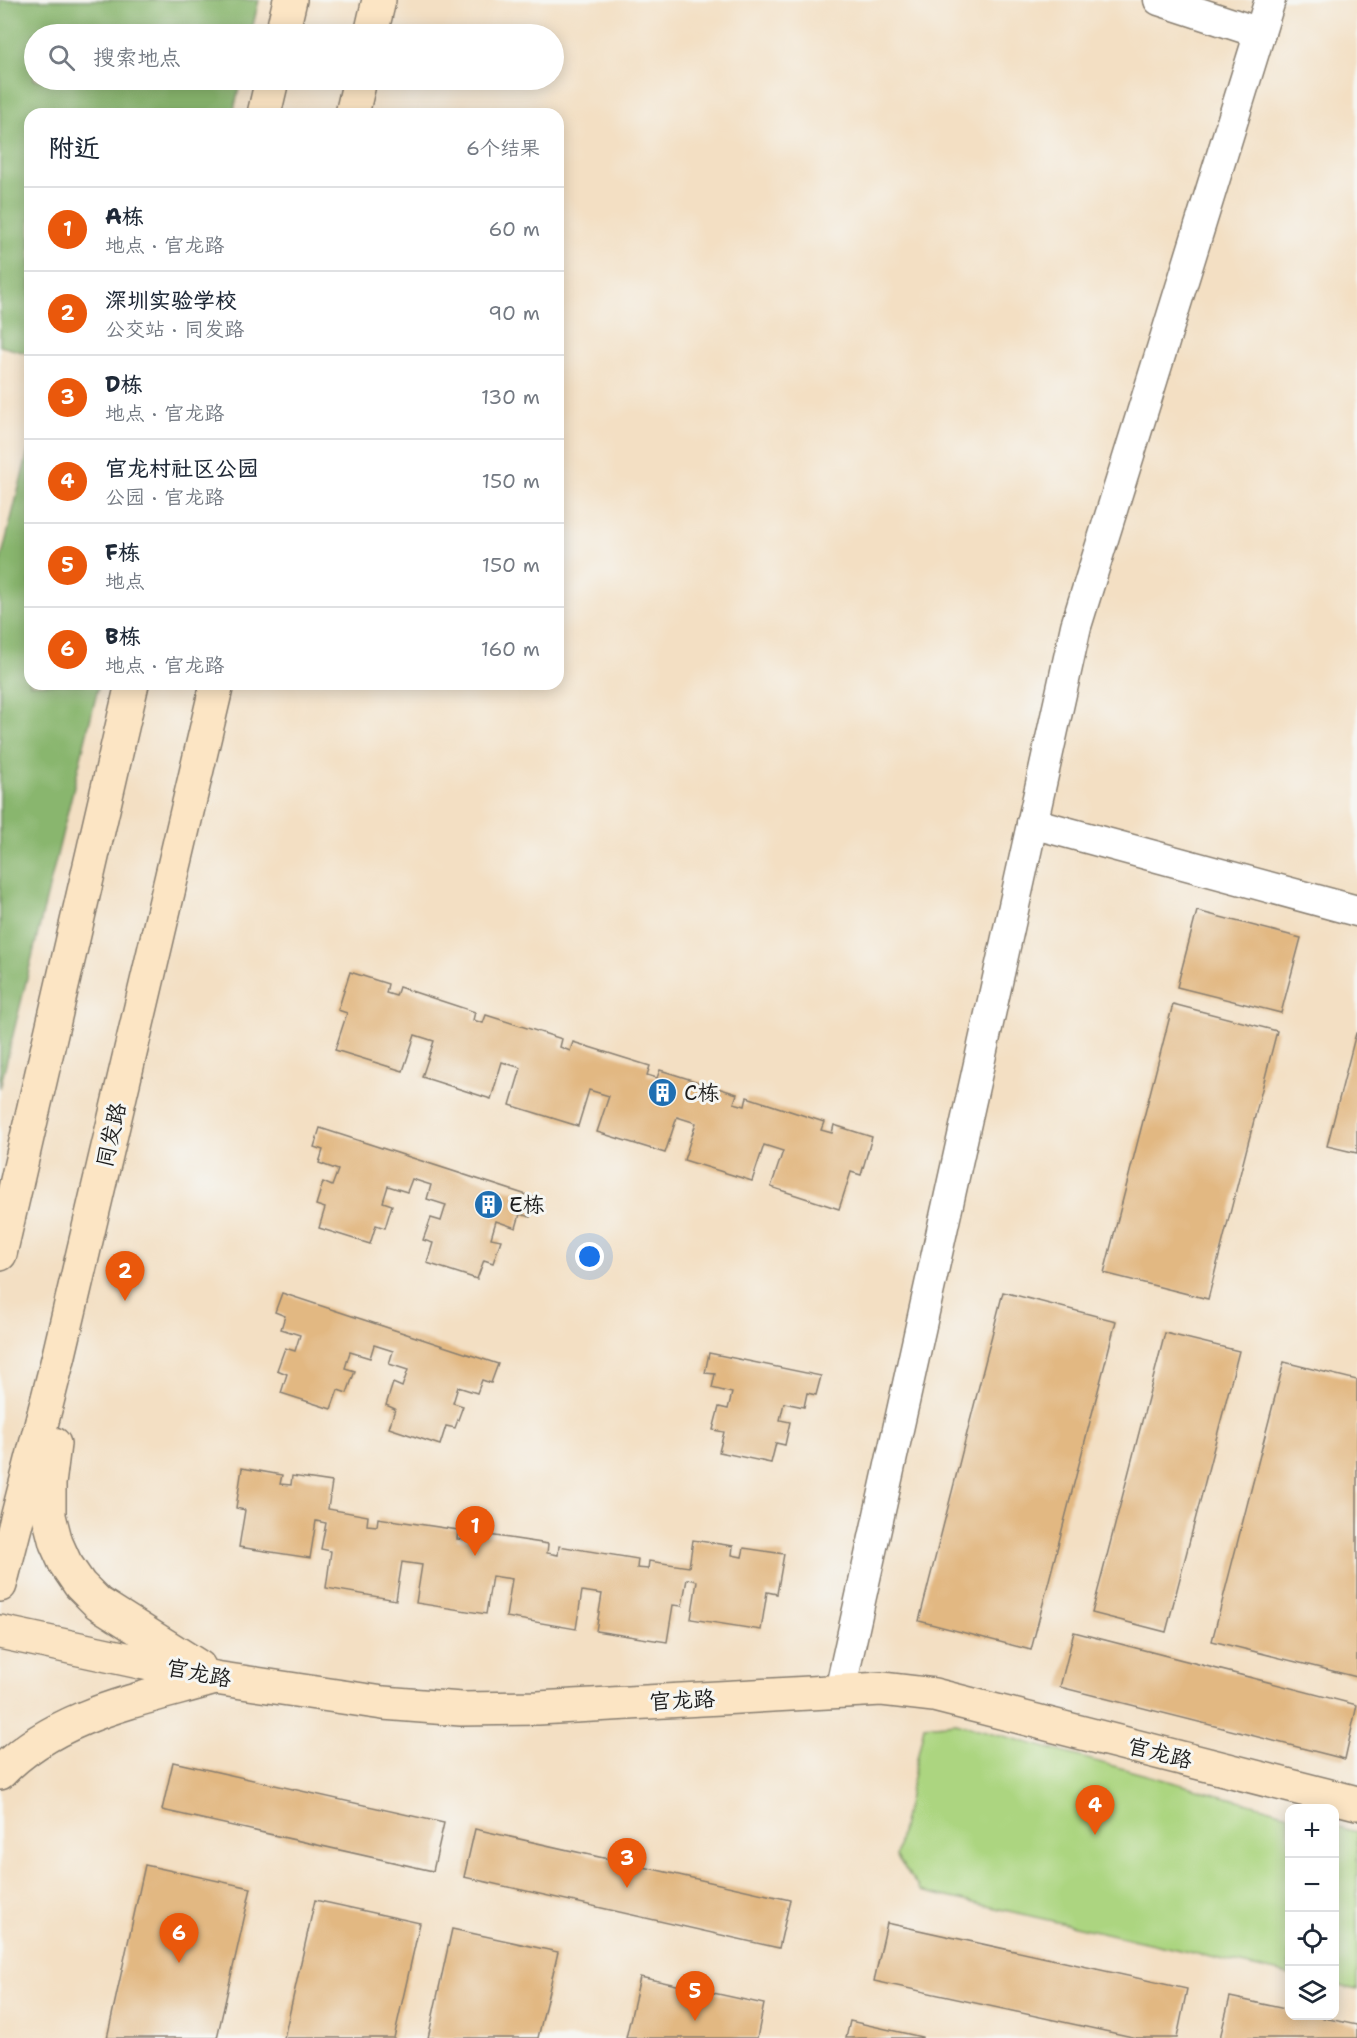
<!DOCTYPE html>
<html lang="zh">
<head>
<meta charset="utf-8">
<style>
  body { margin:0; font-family:"Shantell Sans","LXGW WenKai TC",sans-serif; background:#f2f2f3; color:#1f2937 }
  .controls { position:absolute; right:18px; bottom:18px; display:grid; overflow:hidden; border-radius:12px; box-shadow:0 3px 15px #0003 }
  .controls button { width:54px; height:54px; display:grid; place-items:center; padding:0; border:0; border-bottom:2px solid #e0e1e3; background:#fff; color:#1f2937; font:30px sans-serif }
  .you { position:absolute; left:590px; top:1257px; width:21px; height:21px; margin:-15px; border:4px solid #fff; border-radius:50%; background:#1a73e8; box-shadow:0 0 0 9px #1a73e833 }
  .badge { display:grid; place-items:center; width:39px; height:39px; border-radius:50%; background:#ea580c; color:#fff; font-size:20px; font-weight:700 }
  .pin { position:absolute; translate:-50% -50px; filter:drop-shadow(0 2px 3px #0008) }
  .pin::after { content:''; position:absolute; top:32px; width:21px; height:18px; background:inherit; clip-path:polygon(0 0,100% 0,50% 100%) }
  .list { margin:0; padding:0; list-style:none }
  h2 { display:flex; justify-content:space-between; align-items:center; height:78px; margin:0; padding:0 24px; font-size:26px }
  h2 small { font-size:20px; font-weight:400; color:#747a83 }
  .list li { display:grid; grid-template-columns:39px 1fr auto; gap:18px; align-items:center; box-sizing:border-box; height:84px; padding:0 24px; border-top:2px solid #e0e1e3 }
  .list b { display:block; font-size:22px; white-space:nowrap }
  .list p { margin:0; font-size:20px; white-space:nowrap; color:#747a83 }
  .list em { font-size:20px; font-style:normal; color:#747a83 }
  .icon { flex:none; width:33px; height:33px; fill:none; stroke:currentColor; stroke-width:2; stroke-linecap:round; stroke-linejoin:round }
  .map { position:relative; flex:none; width:1357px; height:2038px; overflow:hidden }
  .search { position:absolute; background:#fff; box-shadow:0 3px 15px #0003; left:24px; top:24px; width:540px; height:66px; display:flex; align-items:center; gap:15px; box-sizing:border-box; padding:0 21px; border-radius:33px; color:#747a83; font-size:22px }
  .panel { position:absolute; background:#fff; box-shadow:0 3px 15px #0003; left:24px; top:108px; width:540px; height:582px; border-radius:18px }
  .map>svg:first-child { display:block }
  .green { fill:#acd580; stroke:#64784e; stroke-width:1.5 }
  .forest { fill:#89b66e; stroke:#526945; stroke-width:1.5 }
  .building { fill:#e2b882 }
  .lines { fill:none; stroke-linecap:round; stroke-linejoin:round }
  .street-casing { stroke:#887e70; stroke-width:33 }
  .secondary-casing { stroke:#887e70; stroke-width:36 }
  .street { stroke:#fff; stroke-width:30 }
  .secondary { stroke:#fce5c4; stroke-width:33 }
  .labels { text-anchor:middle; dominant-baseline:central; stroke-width:6; stroke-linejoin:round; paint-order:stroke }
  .poi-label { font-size:22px; fill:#1c1c1c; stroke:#f6f6f2; text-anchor:start }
  .street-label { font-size:22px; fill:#1c1c1c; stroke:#f6f6f2 }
</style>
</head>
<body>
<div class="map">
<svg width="1357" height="2038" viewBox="0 0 1357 2038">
  <rect width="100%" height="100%" fill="#f6f6f2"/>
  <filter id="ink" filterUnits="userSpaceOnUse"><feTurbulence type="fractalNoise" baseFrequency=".0167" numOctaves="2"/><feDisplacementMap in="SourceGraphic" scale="12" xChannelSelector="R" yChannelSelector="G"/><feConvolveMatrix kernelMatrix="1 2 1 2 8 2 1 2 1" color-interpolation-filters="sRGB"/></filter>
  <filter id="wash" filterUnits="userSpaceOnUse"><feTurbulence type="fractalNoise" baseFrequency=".008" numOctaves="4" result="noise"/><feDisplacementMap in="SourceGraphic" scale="24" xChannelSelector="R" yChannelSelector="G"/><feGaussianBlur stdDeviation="1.35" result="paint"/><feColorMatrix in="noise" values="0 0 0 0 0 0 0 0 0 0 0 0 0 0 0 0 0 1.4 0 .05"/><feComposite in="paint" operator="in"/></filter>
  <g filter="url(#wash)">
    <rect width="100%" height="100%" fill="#f3dfc3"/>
    <g class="green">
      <path d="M956,1723L1289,1814V1975L921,1891L896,1856L924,1726Z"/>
      <path d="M1334,1826L1357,1832V1990L1335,1985Z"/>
    </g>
    <g class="forest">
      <path d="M0,0H259L251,34H34V80H241L233,114H30V354L0,346Z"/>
      <path d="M30,444V684H99L0,1088V563Z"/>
    </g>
    <g id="blocks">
      <g class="building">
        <path d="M1197,911L1301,938L1281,1013L1177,987Z"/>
        <path d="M350,972L388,984L386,993L396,996L399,987L475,1012L473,1020L483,1023L486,1015L562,1039L560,1047L570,1051L573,1042L650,1066L647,1075L657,1078L660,1070L737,1094L734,1103L745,1106L747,1097L824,1122L821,1130L832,1133L834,1125L872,1137L861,1175L851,1172L839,1209L771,1187L783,1151L764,1145L752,1181L684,1160L696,1123L677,1117L665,1153L597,1132L609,1096L589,1090L578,1126L510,1105L521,1068L502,1062L491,1099L422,1077L434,1041L415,1035L403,1071L335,1050L347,1013L338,1010Z"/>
        <path d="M1173,1004L1277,1031L1208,1299L1104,1273Z"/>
        <path d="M1356,1033H1357V1153L1327,1146Z"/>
        <path d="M320,1128L536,1198L530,1217L520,1214L516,1228L496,1221L491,1238L501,1240L493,1263L484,1260L477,1279L427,1263L433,1243L423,1240L431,1218L441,1221L446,1205L427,1199L431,1185L412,1179L407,1192L388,1186L383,1202L392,1205L385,1228L376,1225L370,1244L319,1228L325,1208L316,1205L323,1182L332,1186L338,1170L319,1163L323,1150L314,1147Z"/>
        <path d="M1003,1292L1116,1321L1031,1650L919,1621Z"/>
        <path d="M282,1293L498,1364L491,1383L482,1380L477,1393L458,1387L453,1403L463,1406L455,1428L446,1426L440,1445L389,1428L395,1409L386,1405L393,1383L402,1387L408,1370L389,1364L393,1351L374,1345L370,1358L350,1352L345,1368L355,1371L347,1393L338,1390L331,1409L281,1393L287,1374L277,1370L285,1348L295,1351L300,1335L281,1329L285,1316L275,1312Z"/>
        <path d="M1165,1333L1239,1351L1166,1632L1092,1613Z"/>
        <path d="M709,1353L821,1376L816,1395L807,1393L804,1407L784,1403L780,1420L790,1422L785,1445L776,1443L771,1463L719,1452L724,1432L713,1430L719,1407L728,1409L732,1393L712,1388L715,1374L705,1373Z"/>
        <path d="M1284,1362L1357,1380V1677L1212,1641Z"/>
        <path d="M242,1468L282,1475L280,1484L291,1485L292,1476L332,1482L328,1509L368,1516L367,1525L377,1526L378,1518L458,1530L457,1539L467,1540L469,1532L548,1544L547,1553L558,1555L559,1546L638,1559L637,1568L648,1569L649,1561L689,1567L693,1540L733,1546L732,1555L742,1557L744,1548L784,1554L777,1594L767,1592L761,1630L691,1619L697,1581L687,1579L682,1606L673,1605L667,1642L596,1631L602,1594L582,1591L576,1629L506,1617L512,1579L492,1576L486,1614L416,1603L422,1565L402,1562L396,1600L326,1588L331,1551L321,1549L326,1523L316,1521L310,1558L239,1547L245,1510L236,1508Z"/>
        <path d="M1074,1632L1357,1705L1345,1759L1060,1687Z"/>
        <path d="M173,1762L444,1823L433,1871L162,1810Z"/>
        <path d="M475,1829L790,1900L779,1948L464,1877Z"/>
        <path d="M145,1865L251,1888L217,2038H107Z"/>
        <path d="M315,1900L420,1923L394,2038H284Z"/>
        <path d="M887,1923L1187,1989L1177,2038H1137L874,1981Z"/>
        <path d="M452,1929L558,1952L538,2038H428Z"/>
        <path d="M640,1977L764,2004L757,2038H626Z"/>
        <path d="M1230,1997L1290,2010V2016H1315L1357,2025V2038H1220Z"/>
        <path d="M850,2021L922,2037V2038H846Z"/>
      </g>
    </g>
  </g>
  <g filter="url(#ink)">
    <use href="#blocks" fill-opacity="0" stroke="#887e70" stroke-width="1.5"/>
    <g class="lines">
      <defs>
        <g id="street">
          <path d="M1159,0L1260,33"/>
          <path d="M1032,823L1357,911"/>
          <path d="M840,1691L1076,626L1270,0"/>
        </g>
        <g id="secondary">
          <path d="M282,34L290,0"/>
          <path d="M371,34L379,0"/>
          <path d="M264,114L272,80"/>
          <path d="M352,114L360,80"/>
          <path d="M0,1254L132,684"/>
          <path d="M54,1444L49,1484V1516L56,1543L65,1563L80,1585L98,1603L199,1667"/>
          <path d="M0,1585L59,1355L217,684"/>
          <path d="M0,1632L215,1678L383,1703L461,1709L538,1708L882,1689L934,1695L1357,1803"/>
          <path d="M0,1773C55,1715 139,1700 212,1679"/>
        </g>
      </defs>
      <use href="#street" class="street-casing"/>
      <use href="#secondary" class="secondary-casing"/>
      <use href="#street" class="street"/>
      <use href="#secondary" class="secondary"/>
    </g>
  </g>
  <defs>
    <symbol id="building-disc" viewBox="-11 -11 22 22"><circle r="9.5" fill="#1f6fb2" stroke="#f6f6f2"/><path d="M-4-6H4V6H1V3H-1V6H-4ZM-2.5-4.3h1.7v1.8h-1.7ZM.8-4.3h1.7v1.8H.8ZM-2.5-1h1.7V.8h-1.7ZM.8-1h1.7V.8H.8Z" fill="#fff"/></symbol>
  </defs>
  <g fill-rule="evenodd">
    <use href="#building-disc" x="646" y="1076" width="33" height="33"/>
    <use href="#building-disc" x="472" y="1188" width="33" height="33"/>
  </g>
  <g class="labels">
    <g class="poi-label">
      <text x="684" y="1092">C栋</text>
      <text x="509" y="1204">E栋</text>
    </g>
    <g class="street-label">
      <text transform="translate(111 1135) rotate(-77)">同发路</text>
      <text transform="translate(199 1673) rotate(11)">官龙路</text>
      <text transform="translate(682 1700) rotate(-3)">官龙路</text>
      <text transform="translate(1160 1753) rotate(14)">官龙路</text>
    </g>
  </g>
</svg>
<div class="controls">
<button>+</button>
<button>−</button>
<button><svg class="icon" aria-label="locate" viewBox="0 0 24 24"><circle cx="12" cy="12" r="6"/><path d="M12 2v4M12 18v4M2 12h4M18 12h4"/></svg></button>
<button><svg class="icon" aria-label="layers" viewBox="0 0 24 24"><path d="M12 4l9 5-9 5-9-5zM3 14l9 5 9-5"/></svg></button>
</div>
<div class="you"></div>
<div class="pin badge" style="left:475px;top:1556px">1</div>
<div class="pin badge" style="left:125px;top:1301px">2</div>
<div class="pin badge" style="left:627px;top:1888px">3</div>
<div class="pin badge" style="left:1095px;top:1835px">4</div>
<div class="pin badge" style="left:695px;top:2021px">5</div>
<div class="pin badge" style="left:179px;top:1963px">6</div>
<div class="search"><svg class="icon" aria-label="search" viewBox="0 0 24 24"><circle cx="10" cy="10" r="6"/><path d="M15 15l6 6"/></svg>搜索地点</div>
<section class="panel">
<h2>附近<small>6个结果</small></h2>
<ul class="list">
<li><span class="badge">1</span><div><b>A栋</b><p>地点 · 官龙路</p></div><em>60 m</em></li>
<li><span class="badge">2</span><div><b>深圳实验学校</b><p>公交站 · 同发路</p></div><em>90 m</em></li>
<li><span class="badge">3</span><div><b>D栋</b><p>地点 · 官龙路</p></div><em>130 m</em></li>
<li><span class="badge">4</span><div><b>官龙村社区公园</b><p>公园 · 官龙路</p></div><em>150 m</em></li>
<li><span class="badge">5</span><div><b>F栋</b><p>地点</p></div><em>150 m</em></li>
<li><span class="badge">6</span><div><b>B栋</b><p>地点 · 官龙路</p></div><em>160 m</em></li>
</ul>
</section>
</div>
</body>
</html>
